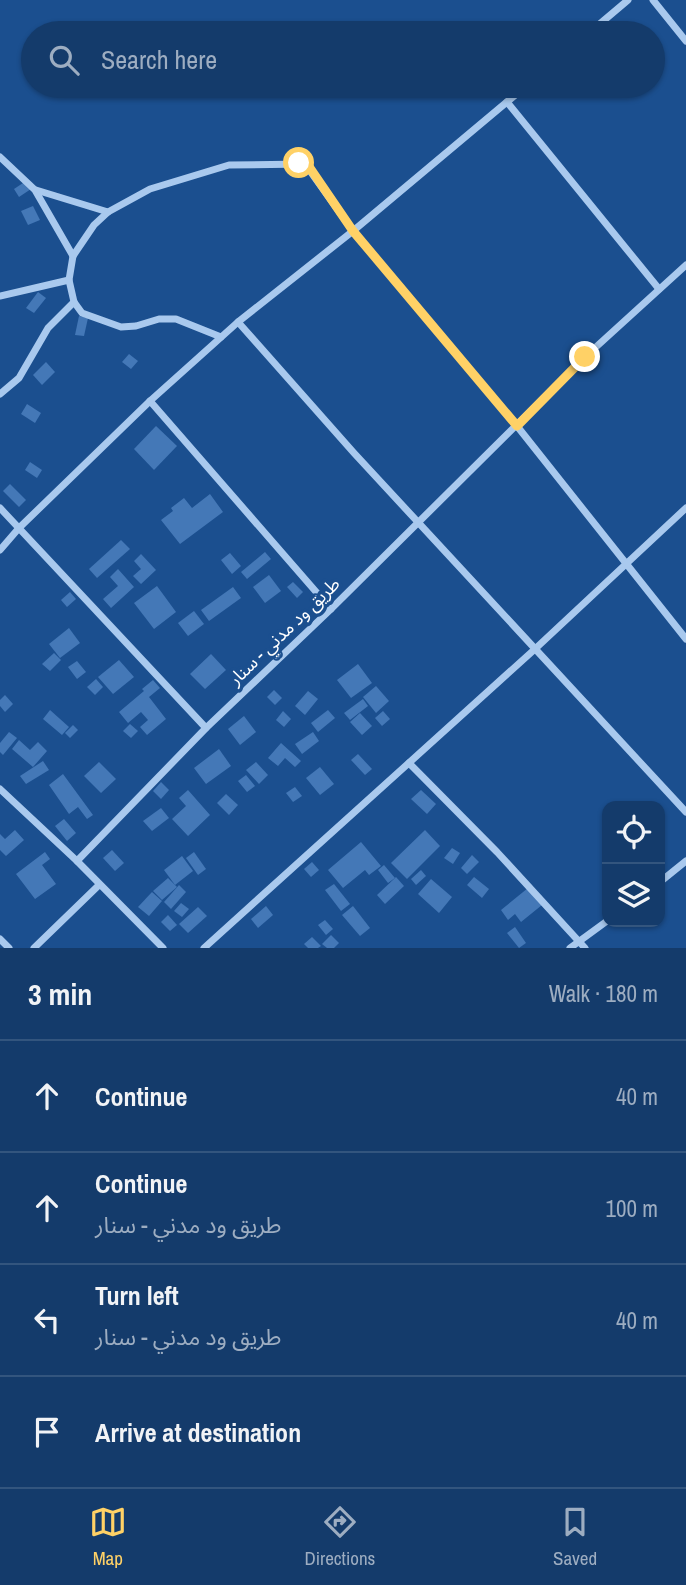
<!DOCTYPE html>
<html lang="en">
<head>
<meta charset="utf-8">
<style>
  body { margin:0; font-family:"Archivo Narrow","Noto Sans Arabic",sans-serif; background:#214673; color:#f1f3f6 }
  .controls { position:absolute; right:21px; bottom:21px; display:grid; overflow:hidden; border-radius:14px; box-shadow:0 2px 5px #0004 }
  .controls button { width:63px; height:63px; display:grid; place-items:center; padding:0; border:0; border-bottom:2px solid #33557e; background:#143b6b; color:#f1f3f6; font:35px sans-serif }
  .stop { position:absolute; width:21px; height:21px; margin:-16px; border:5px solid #ffd166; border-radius:50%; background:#fff }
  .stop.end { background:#ffd166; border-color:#fff; box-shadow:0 2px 7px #0008 }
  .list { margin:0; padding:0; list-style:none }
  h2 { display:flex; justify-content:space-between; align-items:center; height:91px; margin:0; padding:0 28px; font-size:30px }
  h2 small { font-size:23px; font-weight:400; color:#9dadc1 }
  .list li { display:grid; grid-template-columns:46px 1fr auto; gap:21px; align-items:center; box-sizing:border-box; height:112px; padding:0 28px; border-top:2px solid #33557e }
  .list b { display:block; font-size:26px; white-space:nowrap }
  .list p { margin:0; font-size:23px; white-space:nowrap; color:#9dadc1 }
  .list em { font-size:23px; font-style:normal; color:#9dadc1 }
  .icon { flex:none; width:38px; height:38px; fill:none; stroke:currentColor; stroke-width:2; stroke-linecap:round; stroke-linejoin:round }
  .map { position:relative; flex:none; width:686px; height:948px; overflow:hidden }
  .search { position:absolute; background:#143b6b; box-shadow:0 2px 5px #0004; left:21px; right:21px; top:21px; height:77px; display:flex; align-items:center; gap:18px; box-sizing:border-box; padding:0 24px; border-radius:38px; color:#9dadc1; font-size:26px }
  .sheet { height:539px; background:#143b6b }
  nav { display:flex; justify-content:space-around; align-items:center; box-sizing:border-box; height:98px; border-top:2px solid #33557e; background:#143b6b; font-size:19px; color:#9dadc1 }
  nav a { display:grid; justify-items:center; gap:4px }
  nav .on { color:#ffd166 }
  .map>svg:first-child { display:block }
  .building { fill:#4478b7 }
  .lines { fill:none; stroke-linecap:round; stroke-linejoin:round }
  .street { stroke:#a9c9ee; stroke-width:7 }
  .route { stroke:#ffd166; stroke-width:9 }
  .labels { text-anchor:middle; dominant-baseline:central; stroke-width:7; stroke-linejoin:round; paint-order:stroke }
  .street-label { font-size:18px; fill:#fff; stroke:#1b4f8f }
</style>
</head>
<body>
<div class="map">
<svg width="686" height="948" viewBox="0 0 686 948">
  <rect width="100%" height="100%" fill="#1b4f8f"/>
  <g class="building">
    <path d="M26,181L31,189L19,197L14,189Z"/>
    <path d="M33,206L40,220L28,225L21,211Z"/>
    <path d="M38,292L46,298L34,313L26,308Z"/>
    <path d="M79,316L88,318L84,336L75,335Z"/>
    <path d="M129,354L138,361L131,369L122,362Z"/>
    <path d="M46,362L55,372L42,385L33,375Z"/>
    <path d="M27,404L41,413L35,423L21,414Z"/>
    <path d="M156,426L177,446L154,470L134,449Z"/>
    <path d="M30,462L42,470L37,478L25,470Z"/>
    <path d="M10,484L26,500L19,507L3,491Z"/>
    <path d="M210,494L223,512L180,544L161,520L173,511L171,508L184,498L192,508Z"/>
    <path d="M121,540L130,549L97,578L89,569Z"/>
    <path d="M265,552L271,559L247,579L241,572Z"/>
    <path d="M230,553L241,566L232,574L221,560Z"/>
    <path d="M141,554L156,570L141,584L133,576L141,569L134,561Z"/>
    <path d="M118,569L134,587L111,608L103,599L118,586L110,577Z"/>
    <path d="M269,575L281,591L265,603L253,587Z"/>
    <path d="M293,582L303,592L297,598L287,587Z"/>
    <path d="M157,586L176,612L154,629L134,603Z"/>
    <path d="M233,587L241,598L209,621L201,610Z"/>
    <path d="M70,592L76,599L67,607L61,600Z"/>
    <path d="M194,611L204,624L188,636L178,623Z"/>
    <path d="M69,628L80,643L60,658L49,644Z"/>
    <path d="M54,653L61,660L50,671L42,664Z"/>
    <path d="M211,654L226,670L205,689L190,674Z"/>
    <path d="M119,660L134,677L113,694L98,677Z"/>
    <path d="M77,661L86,672L77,679L68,667Z"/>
    <path d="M358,664L372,683L351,698L337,680Z"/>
    <path d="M96,679L103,687L95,695L87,687Z"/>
    <path d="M153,680L160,688L149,697L166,719L147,735L140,727L148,720L141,712L128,723L119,712L144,691L142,689Z"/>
    <path d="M376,686L389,701L376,713L363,697Z"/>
    <path d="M274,690L282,698L275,705L267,697Z"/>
    <path d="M308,691L318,699L305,715L295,706Z"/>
    <path d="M5,695L13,704L5,712L0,706V700Z"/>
    <path d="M363,699L368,706L350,720L344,713Z"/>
    <path d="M50,710L69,727L62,735L43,719Z"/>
    <path d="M328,710L335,718L318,732L311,723Z"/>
    <path d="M283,711L291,719L284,727L276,720Z"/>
    <path d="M383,711L390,719L382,726L375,718Z"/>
    <path d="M360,713L372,726L362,735L350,722Z"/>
    <path d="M244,716L256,732L240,745L228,729Z"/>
    <path d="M130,724L138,731L131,738L123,731Z"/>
    <path d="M73,725L78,730L70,738L65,733Z"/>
    <path d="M9,732L17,738L3,755L0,752V743Z"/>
    <path d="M313,732L319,741L302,754L295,744Z"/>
    <path d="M19,740L30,750L38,742L47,751L33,767L12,749Z"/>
    <path d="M281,743L301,761L295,767L285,758L278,766L268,758Z"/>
    <path d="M219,749L231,766L206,784L194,768Z"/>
    <path d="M358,754L372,769L365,775L351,760Z"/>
    <path d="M43,761L49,770L26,784L20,776Z"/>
    <path d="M99,762L116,779L101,793L84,776Z"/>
    <path d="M256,762L268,775L259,784L246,770Z"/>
    <path d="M320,767L334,784L320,795L306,778Z"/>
    <path d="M63,774L93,815L87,819L78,807L69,814L49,785Z"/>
    <path d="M246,775L255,786L247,792L238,781Z"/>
    <path d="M161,782L169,790L161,799L153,791Z"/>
    <path d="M295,787L302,796L293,802L286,793Z"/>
    <path d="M188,790L210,815L188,836L172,819L186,806L179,798Z"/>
    <path d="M421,790L436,804L427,814L411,799Z"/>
    <path d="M226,794L238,805L229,815L217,803Z"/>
    <path d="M161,808L169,818L152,831L143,821Z"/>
    <path d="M64,819L76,833L67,841L55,826Z"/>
    <path d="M15,830L24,840L6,856L0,850V834L5,839Z"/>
    <path d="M425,830L440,846L407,879L391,863Z"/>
    <path d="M361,842L381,866L369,875L365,870L343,888L328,870Z"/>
    <path d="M452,848L460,853L453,864L444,858Z"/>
    <path d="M112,850L124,863L115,871L103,858Z"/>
    <path d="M45,852L50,859L42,865L56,884L35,899L16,874Z"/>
    <path d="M194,852L206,869L198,875L186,858Z"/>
    <path d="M472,855L479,862L467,874L461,868Z"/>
    <path d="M182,856L193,871L175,885L164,870Z"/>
    <path d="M312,862L319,870L311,877L304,869Z"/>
    <path d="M384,865L395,878L388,883L378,870Z"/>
    <path d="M421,870L426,876L416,885L411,879Z"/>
    <path d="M396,877L404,886L385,904L377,895Z"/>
    <path d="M474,877L489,889L482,898L467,885Z"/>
    <path d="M168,878L177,887L162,900L153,891Z"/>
    <path d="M431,879L452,897L439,913L418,894Z"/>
    <path d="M334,884L350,904L341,911L325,890Z"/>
    <path d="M179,885L186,892L171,909L164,902Z"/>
    <path d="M528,888L542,905L521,922L515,914L508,920L501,910Z"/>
    <path d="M152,892L162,901L149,916L138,907Z"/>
    <path d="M181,903L189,909L182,917L174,911Z"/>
    <path d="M266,906L273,915L258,928L251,919Z"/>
    <path d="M353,906L370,928L360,936L342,915Z"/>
    <path d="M198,907L207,916L188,933L179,924Z"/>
    <path d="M168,915L177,925L170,931L161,922Z"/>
    <path d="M325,920L333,929L326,935L318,925Z"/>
    <path d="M515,927L526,943L519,948L507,933Z"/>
    <path d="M331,935L339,943L334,948H327L322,944Z"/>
    <path d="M312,937L321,946L318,948H308L304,944Z"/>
  </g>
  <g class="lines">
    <g class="street">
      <path d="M653,0L686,41"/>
      <path d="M589,33L628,0"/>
      <path d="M507,102L659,289"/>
      <path d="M0,157L35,190L73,256"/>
      <path d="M36,190L108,212"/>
      <path d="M0,296L69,280"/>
      <path d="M238,322L354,453L686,812"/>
      <path d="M221,337L176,319H159L136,326L121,327L82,313L74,302L69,280L73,256L94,225L108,212L150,189L229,165L305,164L353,231L517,426L686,639"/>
      <path d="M0,394L19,378L48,328L74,302"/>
      <path d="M150,401L331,609"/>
      <path d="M0,508L206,728"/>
      <path d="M0,550L19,528L150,401L238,322L353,231L526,86"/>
      <path d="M409,763L497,852L585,948"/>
      <path d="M0,789L77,861L163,948"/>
      <path d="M77,861L206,728L331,609L585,357L686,265"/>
      <path d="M660,882L686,861"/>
      <path d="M0,939L9,948"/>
      <path d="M34,948L99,885"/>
      <path d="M204,948L535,649L686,508"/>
      <path d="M570,948L607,921"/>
    </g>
  </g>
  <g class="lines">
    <path class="route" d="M299,163L305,164L310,168L353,231L517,426L585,357"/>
  </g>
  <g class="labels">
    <g class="street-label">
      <text transform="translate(284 631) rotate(-44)">طريق ود مدني - سنار</text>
    </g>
  </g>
</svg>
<div class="controls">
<button><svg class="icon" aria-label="locate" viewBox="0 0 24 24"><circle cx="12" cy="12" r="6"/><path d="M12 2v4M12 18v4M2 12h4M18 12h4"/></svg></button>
<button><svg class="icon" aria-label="layers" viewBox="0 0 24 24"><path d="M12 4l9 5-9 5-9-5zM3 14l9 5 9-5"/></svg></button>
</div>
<div class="stop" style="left:299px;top:163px"></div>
<div class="stop end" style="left:585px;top:357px"></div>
<div class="search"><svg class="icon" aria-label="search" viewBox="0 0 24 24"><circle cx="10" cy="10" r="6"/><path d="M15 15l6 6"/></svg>Search here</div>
</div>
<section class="sheet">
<h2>3 min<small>Walk · 180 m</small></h2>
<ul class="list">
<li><svg class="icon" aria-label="ahead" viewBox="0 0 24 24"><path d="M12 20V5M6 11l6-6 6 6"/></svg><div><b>Continue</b></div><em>40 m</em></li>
<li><svg class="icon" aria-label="ahead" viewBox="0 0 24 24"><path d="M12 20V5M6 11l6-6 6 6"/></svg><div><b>Continue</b><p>طريق ود مدني - سنار</p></div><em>100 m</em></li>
<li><svg class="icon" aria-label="left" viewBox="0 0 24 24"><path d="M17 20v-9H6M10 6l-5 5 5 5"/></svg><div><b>Turn left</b><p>طريق ود مدني - سنار</p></div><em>40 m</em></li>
<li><svg class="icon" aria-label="arrive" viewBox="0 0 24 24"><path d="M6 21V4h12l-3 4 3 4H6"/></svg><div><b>Arrive at destination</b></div></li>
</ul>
</section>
<nav>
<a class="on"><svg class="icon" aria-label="map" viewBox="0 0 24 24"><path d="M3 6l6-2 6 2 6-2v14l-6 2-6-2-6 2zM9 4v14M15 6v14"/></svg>Map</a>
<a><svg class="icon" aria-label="directions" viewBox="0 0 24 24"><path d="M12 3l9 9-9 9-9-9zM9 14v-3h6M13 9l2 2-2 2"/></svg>Directions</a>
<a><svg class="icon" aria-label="saved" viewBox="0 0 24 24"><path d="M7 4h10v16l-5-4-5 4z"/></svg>Saved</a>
</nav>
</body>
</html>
